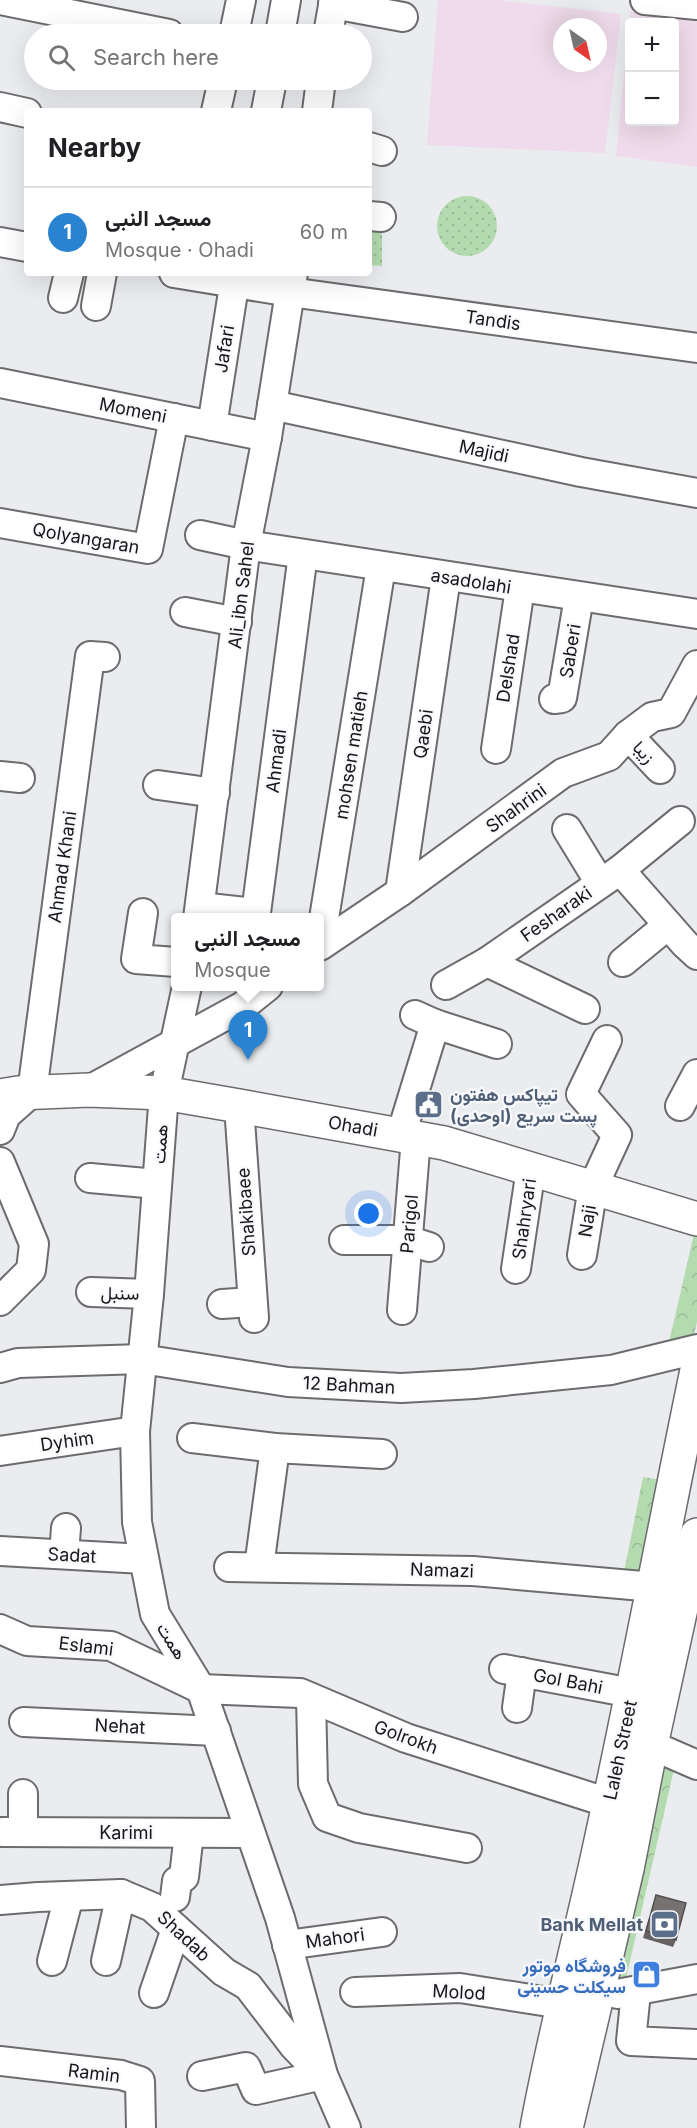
<!DOCTYPE html>
<html lang="en">
<head>
<meta charset="utf-8">
<style>
  body { margin:0; font-family:Inter,Vazirmatn,sans-serif; background:#f6f6f6; color:#202124 }
  .controls { position:absolute; right:18px; top:18px; display:grid; overflow:hidden; border-radius:6px; box-shadow:0 6px 24px #0002 }
  .controls button { width:54px; height:54px; display:grid; place-items:center; padding:0; border:0; border-bottom:2px solid #e0e0e0; background:#fff; color:#202124; font:30px sans-serif }
  .compass { position:absolute; left:553px; top:18px; width:54px; height:54px; border-radius:50%; background:#fff; box-shadow:0 6px 24px #0002; rotate:146deg }
  .you { position:absolute; left:369px; top:1214px; width:21px; height:21px; margin:-15px; border:4px solid #fff; border-radius:50%; background:#1a73e8; box-shadow:0 0 0 9px #1a73e833 }
  .badge { display:grid; place-items:center; width:39px; height:39px; border-radius:50%; background:#2983d0; color:#fff; font-size:20px; font-weight:700 }
  .pin { position:absolute; translate:-50% -50px; filter:drop-shadow(0 2px 3px #0008) }
  .pin::after { content:''; position:absolute; top:32px; width:21px; height:18px; background:inherit; clip-path:polygon(0 0,100% 0,50% 100%) }
  .popup { position:absolute; left:171px; top:913px; width:153px; height:78px; box-sizing:border-box; display:grid; place-content:center; border-radius:6px; background:#fff; filter:drop-shadow(0 2px 4px #0005); font-size:20px; white-space:nowrap; color:#757577 }
  .popup b { font-size:22px; color:#202124 }
  .popup::after { content:''; position:absolute; left:50%; top:100%; margin-left:-12px; border:12px solid transparent; border-top-color:#fff }
  .list { margin:0; padding:0; list-style:none }
  h2 { display:flex; justify-content:space-between; align-items:center; height:78px; margin:0; padding:0 24px; font-size:26px }
  h2 small { font-size:20px; font-weight:400; color:#757577 }
  .list li { display:grid; grid-template-columns:39px 1fr auto; gap:18px; align-items:center; box-sizing:border-box; height:90px; padding:0 24px; border-top:2px solid #e0e0e0 }
  .list b { display:block; font-size:22px; white-space:nowrap }
  .list p { margin:0; font-size:20px; white-space:nowrap; color:#757577 }
  .list em { font-size:20px; font-style:normal; color:#757577 }
  .icon { flex:none; width:33px; height:33px; fill:none; stroke:currentColor; stroke-width:2; stroke-linecap:round; stroke-linejoin:round }
  .map { position:relative; flex:none; width:697px; height:2128px; overflow:hidden }
  .search { position:absolute; background:#fff; box-shadow:0 6px 24px #0002; left:24px; top:24px; width:348px; height:66px; display:flex; align-items:center; gap:15px; box-sizing:border-box; padding:0 21px; border-radius:33px; color:#757577; font-size:22px }
  .panel { position:absolute; background:#fff; box-shadow:0 6px 24px #0002; left:24px; top:108px; width:348px; height:168px; border-radius:6px }
  .map>svg:first-child { display:block }
  .education { fill:#efdbeb; fill-rule:evenodd }
  .forest { fill:url(#forest-crowns) }
  .park { fill:url(#park-dots) }
  .lines { fill:none; stroke-linecap:round; stroke-linejoin:round }
  .minor-casing { stroke:#6c6c6f; stroke-width:32 }
  .major-casing { stroke:#6c6c6f; stroke-width:36 }
  .minor { stroke:#fff; stroke-width:28 }
  .major { stroke:#fff; stroke-width:33 }
  .wall { fill:#656261 }
  .building { fill:#757271; stroke:#52504f; stroke-width:1.5 }
  .labels { text-anchor:middle; dominant-baseline:central; stroke-width:4.5; stroke-linejoin:round; paint-order:stroke }
  .street-label { font-size:18px; fill:#161617; stroke:#f8f9fc }
  .service-label { font-size:18px; font-weight:bold; fill:#4e5e75; stroke:#f8f9fc; text-anchor:start }
  .shop-label { font-size:18px; font-weight:bold; fill:#366cbe; stroke:#f8f9fc; text-anchor:end }
</style>
</head>
<body>
<div class="map">
<svg width="697" height="2128" viewBox="0 0 697 2128">
  <defs>
    <pattern id="forest-crowns" width="20" height="18" patternUnits="userSpaceOnUse" patternTransform="scale(1.5)"><rect width="20" height="18" fill="#b4dbaf"/><path d="M2 6a3 3 0 1 1 6 0M12 15a3 3 0 1 1 6 0" fill="none" stroke="#9abb96"/></pattern>
    <pattern id="park-dots" width="8" height="8" patternUnits="userSpaceOnUse" patternTransform="scale(1.5)"><rect width="8" height="8" fill="#b4dbaf"/><path d="M2 2h.1M6 6h.1" fill="none" stroke="#9abb96" stroke-width="1.8" stroke-linecap="round"/></pattern>
  </defs>
  <rect width="100%" height="100%" fill="#ebecef"/>
  <g class="education">
    <path d="M438,0H496L621,14L605,153L427,145ZM562,27H598V63H562Z"/>
    <path d="M631,11L697,19V167L616,156L629,23L630,122H674V22H630Z"/>
  </g>
  <g class="forest">
    <path d="M694,1234L697,1235V1322L693,1340L669,1342Z"/>
    <path d="M643,1477L661,1480L642,1576L624,1572Z"/>
    <path d="M657,1758L675,1765L625,1983L607,1987Z"/>
  </g>
  <g class="park">
    <circle cx="467" cy="226" r="30"/>
    <path d="M369,225L382,227V266L369,265Z"/>
  </g>
  <g class="lines">
    <defs>
      <g id="minor">
        <path d="M0,0L169,34"/>
        <path d="M645,0L697,5"/>
        <path d="M333,4L403,17"/>
        <path d="M234,34L241,0"/>
        <path d="M280,34L286,0"/>
        <path d="M328,34L334,0"/>
        <path d="M0,107L27,113"/>
        <path d="M216,111L223,80"/>
        <path d="M266,111L272,80"/>
        <path d="M317,111L321,80"/>
        <path d="M369,147L382,151"/>
        <path d="M369,216L381,217"/>
        <path d="M0,242L27,247"/>
        <path d="M174,273L290,292L697,348"/>
        <path d="M63,298L69,273"/>
        <path d="M96,306L102,273"/>
        <path d="M0,383L267,437"/>
        <path d="M272,405L581,472L697,493"/>
        <path d="M212,426L236,273"/>
        <path d="M0,523L148,549L174,418"/>
        <path d="M200,535L246,545L697,614"/>
        <path d="M185,612L237,622"/>
        <path d="M554,699L562,698L579,597"/>
        <path d="M628,735L660,769"/>
        <path d="M496,749L520,588"/>
        <path d="M0,776L20,778"/>
        <path d="M158,785L215,793"/>
        <path d="M567,829L600,883"/>
        <path d="M620,870L680,821"/>
        <path d="M400,892L446,577"/>
        <path d="M200,907L256,913L303,554"/>
        <path d="M143,913L136,959L176,962"/>
        <path d="M198,918L246,545L267,437L293,273"/>
        <path d="M320,943L381,567"/>
        <path d="M320,946L400,892L563,773L609,756L628,735L652,717L671,713L697,665"/>
        <path d="M623,962L668,925"/>
        <path d="M446,985L487,962"/>
        <path d="M187,986L164,1093L149,1294L135,1431L137,1522L155,1614L201,1689L280,1918L323,2075L346,2128"/>
        <path d="M585,1009L487,962L620,870L685,944L697,955"/>
        <path d="M415,1015L435,1024L497,1044"/>
        <path d="M89,1090L243,1006L268,986"/>
        <path d="M239,1106L254,1318"/>
        <path d="M680,1106L697,1074"/>
        <path d="M0,1130L6,1115L32,1092L90,656L105,657"/>
        <path d="M401,1135L435,1024"/>
        <path d="M0,1162L34,1244L31,1270L0,1301"/>
        <path d="M90,1178L157,1184"/>
        <path d="M344,1240H407L429,1247"/>
        <path d="M582,1255L593,1187L617,1135L581,1094L607,1040"/>
        <path d="M516,1269L531,1169"/>
        <path d="M91,1292L149,1294"/>
        <path d="M222,1304L252,1302"/>
        <path d="M402,1310L416,1138"/>
        <path d="M0,1368L18,1363L142,1359L288,1382L401,1388L474,1384L611,1370L697,1349"/>
        <path d="M192,1438L275,1448L382,1454"/>
        <path d="M0,1451L135,1431"/>
        <path d="M0,1551L144,1559"/>
        <path d="M64,1554L66,1528"/>
        <path d="M229,1567L473,1571L654,1587"/>
        <path d="M259,1567L275,1448"/>
        <path d="M0,1629L27,1641L111,1646L201,1689L300,1693L406,1738L609,1803"/>
        <path d="M504,1669L632,1693"/>
        <path d="M311,1698L313,1784L327,1817L359,1828L467,1848"/>
        <path d="M517,1708L522,1672"/>
        <path d="M24,1722L216,1731"/>
        <path d="M651,1745L697,1765"/>
        <path d="M23,1794V1832"/>
        <path d="M2,1832L250,1833"/>
        <path d="M175,1897L177,1881L184,1877L189,1833"/>
        <path d="M0,1900L38,1897L121,1894L152,1907L224,1972L248,1986L294,2046L321,2074"/>
        <path d="M287,1945L382,1932"/>
        <path d="M52,1961L69,1896"/>
        <path d="M106,1961L121,1894"/>
        <path d="M355,1992L460,1988L562,2004"/>
        <path d="M636,1992L631,2041L696,2044"/>
        <path d="M154,1993L176,1929"/>
        <path d="M617,1994L697,1979"/>
        <path d="M0,2061L121,2075L140,2081L141,2128"/>
        <path d="M202,2076L246,2067L256,2090L323,2075"/>
      </g>
      <g id="major">
        <path d="M0,1096L18,1093L89,1090L164,1093L239,1106L444,1143L697,1219"/>
        <path d="M537,2128C554,2034 579,1943 599,1850C634,1690 664,1530 697,1370"/>
        <path d="M566,2128L627,1869L653,1736L697,1535"/>
      </g>
    </defs>
    <use href="#minor" class="minor-casing"/>
    <use href="#major" class="major-casing"/>
    <use href="#minor" class="minor"/>
    <use href="#major" class="major"/>
  </g>
  <path class="wall" d="M656,1895L676,1940L673,1947L643,1938Z"/>
  <path class="building" d="M656,1895L686,1903L676,1940L646,1931Z"/>
  <defs>
    <symbol id="civic-square" viewBox="-11 -11 22 22"><rect x="-9" y="-9" width="18" height="18" rx="4" fill="#5c6f8a" stroke="#f8f9fc"/><path d="M-.6-6.5H3V-4.5H.6V-3L4-1V1h2V6H-6V1h2V-1L-.6-3ZM-1.2 2.5V6h2.4V2.5Z" fill="#fff"/></symbol>
    <symbol id="bank-square" viewBox="-11 -11 22 22"><rect x="-9" y="-9" width="18" height="18" rx="4" fill="#5c6f8a" stroke="#f8f9fc"/><path d="M-6-4H6V4H-6ZM0-2.3a2.3 2.3 0 1 0 0 4.6a2.3 2.3 0 1 0 0-4.6Z" fill="#fff"/></symbol>
    <symbol id="shop-square" viewBox="-11 -11 22 22"><rect x="-9" y="-9" width="18" height="18" rx="4" fill="#3f7fe0" stroke="#f8f9fc"/><path d="M-5-2.5h2.3a2.7 3.5 0 0 1 5.4 0H5L5.5 6h-11ZM-1.5-2.5h3a1.5 2.3 0 0 0-3 0Z" fill="#fff"/></symbol>
  </defs>
  <g fill-rule="evenodd">
    <use href="#civic-square" x="412" y="1088" width="33" height="33"/>
    <use href="#bank-square" x="648" y="1908" width="33" height="33"/>
    <use href="#shop-square" x="630" y="1958" width="33" height="33"/>
  </g>
  <g class="labels">
    <g class="street-label">
      <text transform="translate(493 320) rotate(8)">Tandis</text>
      <text transform="translate(224 349) rotate(-81)">Jafari</text>
      <text transform="translate(133 410) rotate(11)">Momeni</text>
      <text transform="translate(484 451) rotate(12)">Majidi</text>
      <text transform="translate(86 538) rotate(10)">Qolyangaran</text>
      <text transform="translate(471 581) rotate(9)">asadolahi</text>
      <text transform="translate(241 595) rotate(-83)">Ali_ibn Sahel</text>
      <text transform="translate(570 651) rotate(-81)">Saberi</text>
      <text transform="translate(508 668) rotate(-81)">Delshad</text>
      <text transform="translate(423 734) rotate(-82)">Qaebi</text>
      <text transform="translate(644 752) rotate(47)">زیبا</text>
      <text transform="translate(351 755) rotate(-81)">mohsen matieh</text>
      <text transform="translate(276 761) rotate(-83)">Ahmadi</text>
      <text transform="translate(516 808) rotate(-36)">Shahrini</text>
      <text transform="translate(62 867) rotate(-82)">Ahmad Khani</text>
      <text transform="translate(556 914) rotate(-35)">Fesharaki</text>
      <text transform="translate(353 1126) rotate(10)">Ohadi</text>
      <text transform="translate(160 1144) rotate(-86)">همت</text>
      <text transform="translate(246 1212) rotate(-94)">Shakibaee</text>
      <text transform="translate(524 1219) rotate(-82)">Shahryari</text>
      <text transform="translate(587 1221) rotate(-81)">Naji</text>
      <text transform="translate(409 1224) rotate(-85)">Parigol</text>
      <text transform="translate(120 1293) rotate(1)">سنبل</text>
      <text transform="translate(349 1385) rotate(3)">12 Bahman</text>
      <text transform="translate(67 1441) rotate(-8)">Dyhim</text>
      <text transform="translate(72 1555) rotate(3)">Sadat</text>
      <text transform="translate(442 1570) rotate(2)">Namazi</text>
      <text transform="translate(172 1641) rotate(58)">همت</text>
      <text transform="translate(86 1646) rotate(7)">Eslami</text>
      <text transform="translate(568 1681) rotate(11)">Gol Bahi</text>
      <text transform="translate(120 1726) rotate(3)">Nehat</text>
      <text transform="translate(406 1737) rotate(20)">Golrokh</text>
      <text transform="translate(620 1750) rotate(-78)">Laleh Street</text>
      <text x="126" y="1832">Karimi</text>
      <text transform="translate(184 1936) rotate(43)">Shadab</text>
      <text transform="translate(335 1938) rotate(-8)">Mahori</text>
      <text transform="translate(459 1992) rotate(3)">Molod</text>
      <text transform="translate(94 2073) rotate(7)">Ramin</text>
    </g>
    <g class="service-label">
      <text x="450" y="1094">تیپاکس هفتون<tspan x="450" dy="21">(اوحدی) پست سریع</tspan></text>
      <text x="643" y="1924" text-anchor="end">Bank Mellat</text>
    </g>
    <g class="shop-label">
      <text x="626" y="1965">فروشگاه موتور<tspan x="626" dy="21">سیکلت حسینی</tspan></text>
    </g>
  </g>
</svg>
<div class="controls">
<button>+</button>
<button>−</button>
</div>
<svg class="compass" viewBox="-18 -18 36 36"><path d="M0-13l5 13h-10z" fill="#e53935"/><path d="M0 13l5-13h-10z" fill="#757577"/></svg>
<div class="you"></div>
<div class="pin badge" style="left:248px;top:1060px">1</div>
<div class="popup"><b>مسجد النبی</b>Mosque</div>
<div class="search"><svg class="icon" aria-label="search" viewBox="0 0 24 24"><circle cx="10" cy="10" r="6"/><path d="M15 15l6 6"/></svg>Search here</div>
<section class="panel">
<h2>Nearby<small></small></h2>
<ul class="list">
<li><span class="badge">1</span><div><b>مسجد النبی</b><p>Mosque · Ohadi</p></div><em>60 m</em></li>
</ul>
</section>
</div>
</body>
</html>
